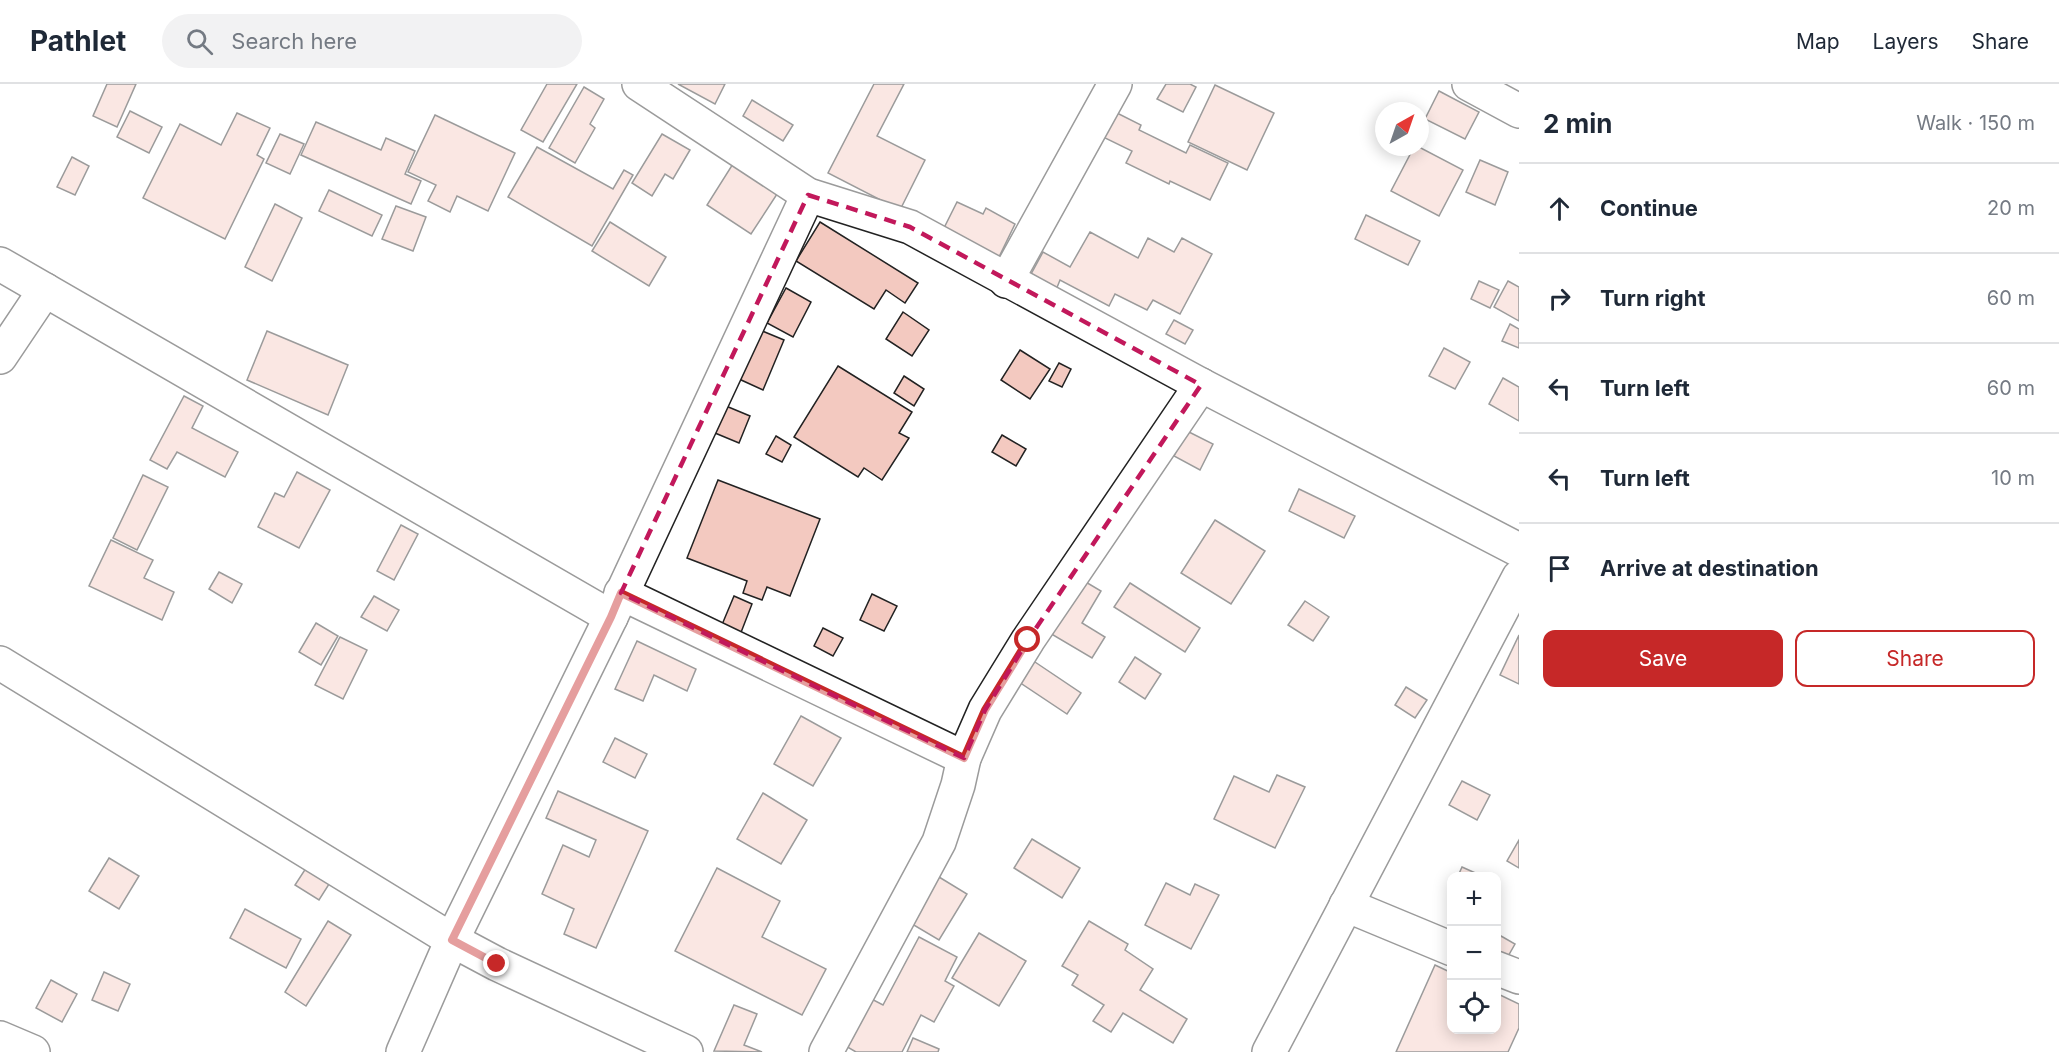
<!DOCTYPE html>
<html lang="en">
<head>
<meta charset="utf-8">
<style>
  body { margin:0; font-family:Inter,sans-serif; background:#f2f2f3; color:#1f2937 }
  .controls { position:absolute; right:18px; bottom:18px; display:grid; overflow:hidden; border-radius:12px; box-shadow:0 3px 15px #0003 }
  .controls button { width:54px; height:54px; display:grid; place-items:center; padding:0; border:0; border-bottom:2px solid #e0e1e3; background:#fff; color:#1f2937; font:30px sans-serif }
  .compass { position:absolute; left:1375px; top:18px; width:54px; height:54px; border-radius:50%; background:#fff; box-shadow:0 3px 15px #0003; rotate:40deg }
  .stop { position:absolute; width:18px; height:18px; margin:-14px; border:4px solid #c62828; border-radius:50%; background:#fff }
  .stop.end { background:#c62828; border-color:#fff; box-shadow:0 2px 6px #0008 }
  .list { margin:0; padding:0; list-style:none }
  h2 { display:flex; justify-content:space-between; align-items:center; height:78px; margin:0; padding:0 24px; font-size:26px }
  h2 small { font-size:20px; font-weight:400; color:#747a83 }
  .list li { display:grid; grid-template-columns:39px 1fr auto; gap:18px; align-items:center; box-sizing:border-box; height:90px; padding:0 24px; border-top:2px solid #e0e1e3 }
  .list b { display:block; font-size:22px; white-space:nowrap }
  .list em { font-size:20px; font-style:normal; color:#747a83 }
  .actions { display:flex; gap:12px; padding:18px 24px }
  .actions a { flex:1; padding:14px 0; border:2px solid #c62828; border-radius:12px; text-align:center; font-size:21px; color:#c62828 }
  .actions .main { background:#c62828; color:#fff }
  .icon { flex:none; width:33px; height:33px; fill:none; stroke:currentColor; stroke-width:2; stroke-linecap:round; stroke-linejoin:round }
  .map { position:relative; flex:none; width:1519px; height:968px; overflow:hidden }
  header { display:flex; align-items:center; gap:36px; box-sizing:border-box; height:84px; padding:0 30px; background:#fff; border-bottom:2px solid #e0e1e3 }
  header strong { font-size:28px }
  nav { display:flex; gap:33px; margin-inline-start:auto; font-size:21px }
  .search { width:420px; height:54px; background:#f2f2f3; display:flex; align-items:center; gap:15px; box-sizing:border-box; padding:0 21px; border-radius:33px; color:#747a83; font-size:22px }
  main { display:flex }
  aside { flex:1; background:#fff }
  .map>svg:first-child { display:block }
  .building { fill:#f3c9c0; stroke:#222; stroke-width:1.5 }
  .lines { fill:none; stroke-linecap:round; stroke-linejoin:round }
  .street-casing { stroke:#222; stroke-width:36 }
  .street { stroke:#fff; stroke-width:33 }
  .route { stroke:#c62828; stroke-width:8 }
  .marked { fill:none; stroke:#c2185b; stroke-width:4.5; stroke-dasharray:12 8; stroke-linejoin:round }
</style>
</head>
<body>
<header>
<strong>Pathlet</strong>
<div class="search"><svg class="icon" aria-label="search" viewBox="0 0 24 24"><circle cx="10" cy="10" r="6"/><path d="M15 15l6 6"/></svg>Search here</div>
<nav><a>Map</a><a>Layers</a><a>Share</a></nav>
</header>
<main>
<div class="map">
<svg width="1519" height="968" viewBox="0 0 1519 968">
  <rect width="100%" height="100%" fill="#fff"/>
  <g class="building">
    <path d="M107,0H136L117,43L93,32Z"/>
    <path d="M547,0H577L543,58L521,46Z"/>
    <path d="M678,0H725L715,20Z"/>
    <path d="M874,0H904L877,52L925,76L900,126L828,89Z"/>
    <path d="M1166,0H1190L1196,3L1183,28L1157,15Z"/>
    <path d="M1215,1L1274,29L1247,86L1188,58Z"/>
    <path d="M584,3L604,15L590,40L595,44L575,79L549,64Z"/>
    <path d="M1439,7L1479,28L1465,55L1425,35Z"/>
    <path d="M752,16L793,41L783,57L743,32Z"/>
    <path d="M130,27L162,43L149,69L117,53Z"/>
    <path d="M1115,28L1141,41L1139,46L1186,69L1190,61L1228,79L1210,116L1170,97L1169,100L1126,79L1132,67L1103,53Z"/>
    <path d="M237,29L270,44L257,71L264,75L225,155L143,114L180,40L221,61Z"/>
    <path d="M435,31L515,69L488,127L457,112L450,128L428,117L436,101L408,88Z"/>
    <path d="M316,38L381,66L386,54L415,67L405,90L421,97L411,120L301,71Z"/>
    <path d="M280,50L304,60L290,90L266,79Z"/>
    <path d="M662,50L690,66L673,95L665,90L652,112L632,99Z"/>
    <path d="M537,63L613,105L624,86L633,91L592,162L508,113Z"/>
    <path d="M1414,63H1419L1463,86L1439,132L1391,107Z"/>
    <path d="M72,73L89,82L75,111L57,103Z"/>
    <path d="M736,75L781,104L751,150L707,121Z"/>
    <path d="M1480,76L1508,88L1495,121L1466,108Z"/>
    <path d="M329,106L382,131L372,152L319,127Z"/>
    <path d="M957,118L983,130L986,124L1015,140L999,173L944,144Z"/>
    <path d="M275,120L302,134L272,197L245,183Z"/>
    <path d="M396,122L426,133L413,167L382,155Z"/>
    <path d="M1366,131L1420,157L1408,181L1355,155Z"/>
    <path d="M610,138L666,173L649,202L592,167Z"/>
    <path d="M820,138L918,199L905,219L886,206L874,225L796,177Z"/>
    <path d="M1090,148L1138,174L1148,154L1174,168L1182,154L1212,170L1180,230L1153,216L1147,226L1115,210L1109,222L1060,196L1056,206L1030,192L1043,168L1070,183Z"/>
    <path d="M1479,197L1499,206L1490,224L1471,215Z"/>
    <path d="M1508,197L1519,203V237L1494,223Z"/>
    <path d="M786,204L811,218L793,253L767,239Z"/>
    <path d="M903,228L929,246L912,272L886,255Z"/>
    <path d="M1174,236L1193,246L1185,260L1166,250Z"/>
    <path d="M1510,240L1519,245V264L1502,257Z"/>
    <path d="M760,246L784,256L763,306L739,295Z"/>
    <path d="M267,247L348,281L328,331L247,296Z"/>
    <path d="M1444,264L1470,278L1455,305L1429,292Z"/>
    <path d="M1020,266L1050,285L1030,315L1001,296Z"/>
    <path d="M1059,279L1071,285L1062,303L1049,297Z"/>
    <path d="M838,282L912,328L899,349L909,354L882,396L864,384L858,393L794,353Z"/>
    <path d="M904,292L924,305L914,322L894,309Z"/>
    <path d="M1503,294L1519,303V337L1489,320Z"/>
    <path d="M184,312L203,322L192,344L238,368L225,393L177,368L167,385L150,376Z"/>
    <path d="M726,322L750,332L739,359L715,349Z"/>
    <path d="M1187,347L1213,360L1200,386L1174,372Z"/>
    <path d="M1002,351L1026,365L1016,382L992,368Z"/>
    <path d="M776,352L791,361L782,378L766,370Z"/>
    <path d="M297,388L330,406L299,464L258,443L275,409L284,413Z"/>
    <path d="M143,391L168,403L137,466L113,454Z"/>
    <path d="M718,396L820,435L790,512L767,503L762,516L743,509L747,497L687,474Z"/>
    <path d="M1299,405L1355,432L1344,454L1289,427Z"/>
    <path d="M1215,436L1265,467L1231,520L1181,489Z"/>
    <path d="M401,441L418,450L394,496L377,487Z"/>
    <path d="M111,456L153,476L144,494L174,508L162,536L89,502Z"/>
    <path d="M219,488L242,500L232,519L209,505Z"/>
    <path d="M1079,494L1101,507L1082,539L1105,553L1092,574L1048,548Z"/>
    <path d="M1130,499L1200,544L1185,568L1114,523Z"/>
    <path d="M872,510L897,522L884,547L860,536Z"/>
    <path d="M374,512L399,526L387,547L361,533Z"/>
    <path d="M734,512L752,520L740,551L721,543Z"/>
    <path d="M1305,517L1329,533L1313,557L1288,541Z"/>
    <path d="M316,539L338,552L321,581L299,568Z"/>
    <path d="M823,544L843,554L833,572L814,562Z"/>
    <path d="M1519,551V600L1500,591Z"/>
    <path d="M340,553L367,566L343,615L315,601Z"/>
    <path d="M637,557L696,585L687,607L654,591L643,617L615,605Z"/>
    <path d="M1135,573L1161,590L1145,615L1119,598Z"/>
    <path d="M1032,576L1081,609L1067,630L1019,598Z"/>
    <path d="M1406,603L1427,616L1415,634L1395,621Z"/>
    <path d="M801,632L841,654L813,702L774,680Z"/>
    <path d="M615,654L647,670L635,694L603,678Z"/>
    <path d="M1277,691L1305,703L1275,764L1214,735L1234,692L1269,708Z"/>
    <path d="M1462,697L1490,711L1477,736L1449,721Z"/>
    <path d="M558,707L648,747L596,864L564,850L574,825L542,810L563,761L589,773L596,756L546,734Z"/>
    <path d="M763,709L807,736L781,780L737,755Z"/>
    <path d="M1032,755L1080,784L1062,814L1014,784Z"/>
    <path d="M1519,756V784L1507,777Z"/>
    <path d="M109,774L139,792L119,825L89,807Z"/>
    <path d="M308,781L331,797L319,816L295,801Z"/>
    <path d="M1462,783L1482,792H1458Z"/>
    <path d="M717,784L780,817L762,853L826,885L802,931L675,867Z"/>
    <path d="M939,793L967,810L939,856L912,840Z"/>
    <path d="M1166,799L1190,811L1195,800L1219,811L1191,865L1145,841Z"/>
    <path d="M245,825L301,855L286,884L230,854Z"/>
    <path d="M328,837L351,851L306,922L285,908Z"/>
    <path d="M1089,837L1128,860L1125,866L1153,885L1140,906L1187,935L1173,959L1123,929L1111,948L1093,937L1104,921L1072,901L1078,891L1062,882Z"/>
    <path d="M979,849L1026,877L999,922L952,894Z"/>
    <path d="M1501,852L1515,860L1507,874L1496,868V860Z"/>
    <path d="M919,853L957,873L945,897L954,902L934,938L921,931L902,968H856L837,957L862,910L883,921Z"/>
    <path d="M1435,881L1452,889V946H1496V909L1519,920V944L1508,968H1396Z"/>
    <path d="M104,888L130,900L118,927L92,916Z"/>
    <path d="M51,896L77,910L62,938L36,924Z"/>
    <path d="M734,921L757,930L744,961L762,968L714,967Z"/>
    <path d="M913,954L939,965L938,968H907Z"/>
  </g>
  <g class="lines">
    <defs>
      <g id="street">
        <path d="M639,0L808,111L910,143L1201,301L1519,466"/>
        <path d="M1469,0L1519,27"/>
        <path d="M0,180L611,533"/>
        <path d="M1006,197L1115,0"/>
        <path d="M0,273L45,206"/>
        <path d="M621,509L964,674"/>
        <path d="M0,579L452,856L497,880L686,968"/>
        <path d="M1346,821L1452,865"/>
        <path d="M1496,884L1519,893"/>
        <path d="M0,954L33,968"/>
        <path d="M403,968L452,856L611,533L808,111"/>
        <path d="M826,968L939,758L958,701L964,674L985,626L1028,556L1201,301"/>
        <path d="M1269,968L1519,493"/>
      </g>
    </defs>
    <use href="#street" class="street-casing"/>
    <use href="#street" class="street"/>
  </g>
  <g class="lines">
    <path class="route" d="M497,880L452,856L611,533L621,509L964,674L985,626L1028,556"/>
  </g>
  <path d="M0 0H1519V968H0ZM808,111L910,143L1201,301L1028,556L985,626L964,674L621,509Z" fill="#fff" fill-opacity=".55" fill-rule="evenodd"/>
  <path class="marked" d="M808,111L910,143L1201,301L1028,556L985,626L964,674L621,509Z"/>
</svg>
<div class="controls">
<button>+</button>
<button>−</button>
<button><svg class="icon" aria-label="locate" viewBox="0 0 24 24"><circle cx="12" cy="12" r="6"/><path d="M12 2v4M12 18v4M2 12h4M18 12h4"/></svg></button>
</div>
<svg class="compass" viewBox="-18 -18 36 36"><path d="M0-13l5 13h-10z" fill="#e53935"/><path d="M0 13l5-13h-10z" fill="#747a83"/></svg>
<div class="stop" style="left:1028px;top:556px"></div>
<div class="stop end" style="left:497px;top:880px"></div>
</div>
<aside>
<h2>2 min<small>Walk · 150 m</small></h2>
<ul class="list">
<li><svg class="icon" aria-label="ahead" viewBox="0 0 24 24"><path d="M12 20V5M6 11l6-6 6 6"/></svg><div><b>Continue</b></div><em>20 m</em></li>
<li><svg class="icon" aria-label="right" viewBox="0 0 24 24"><path d="M7 20v-9h11M14 6l5 5-5 5"/></svg><div><b>Turn right</b></div><em>60 m</em></li>
<li><svg class="icon" aria-label="left" viewBox="0 0 24 24"><path d="M17 20v-9H6M10 6l-5 5 5 5"/></svg><div><b>Turn left</b></div><em>60 m</em></li>
<li><svg class="icon" aria-label="left" viewBox="0 0 24 24"><path d="M17 20v-9H6M10 6l-5 5 5 5"/></svg><div><b>Turn left</b></div><em>10 m</em></li>
<li><svg class="icon" aria-label="arrive" viewBox="0 0 24 24"><path d="M6 21V4h12l-3 4 3 4H6"/></svg><div><b>Arrive at destination</b></div></li>
</ul>
<div class="actions"><a class="main">Save</a><a>Share</a></div>
</aside>
</main>
</body>
</html>
